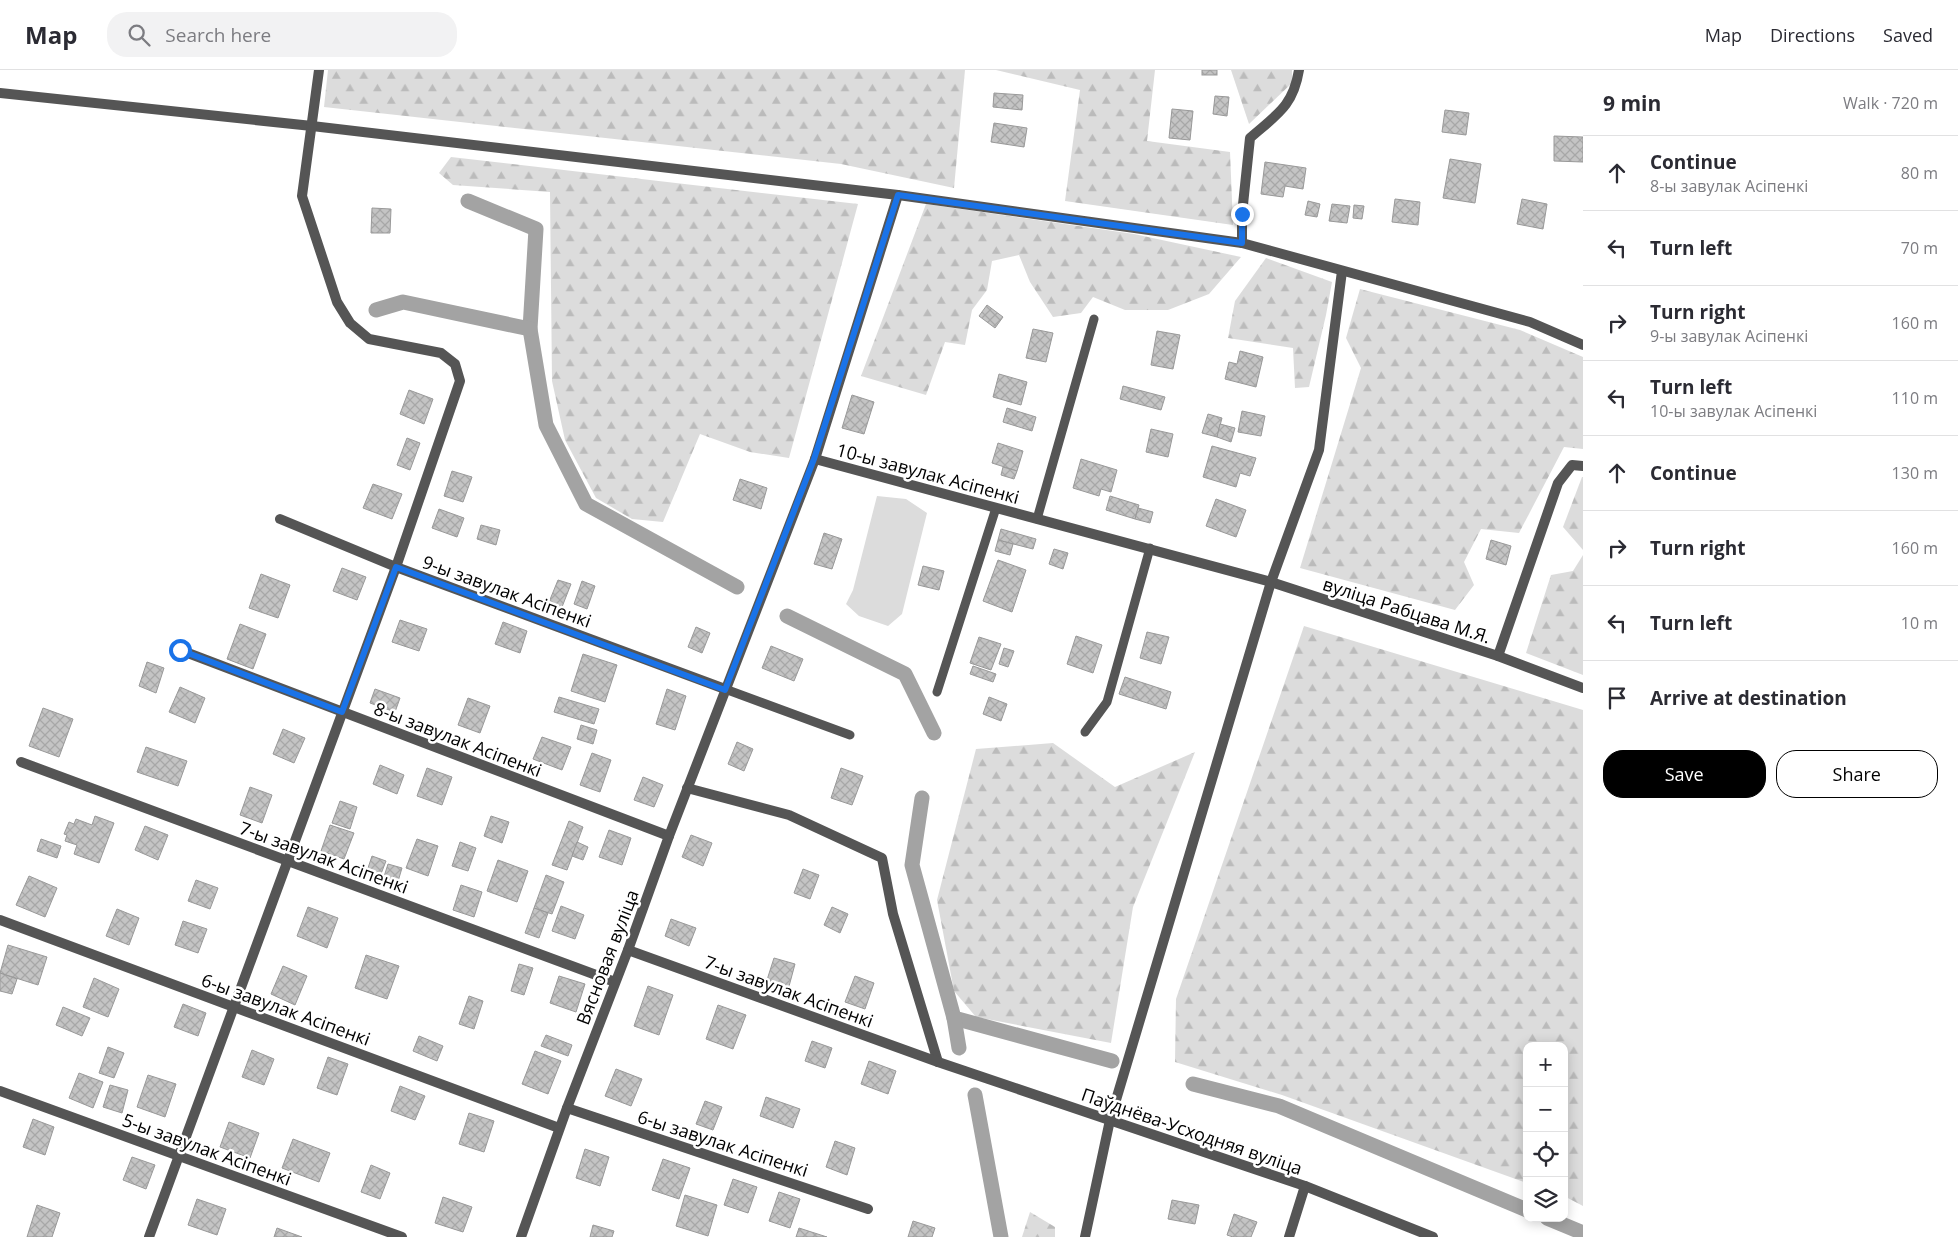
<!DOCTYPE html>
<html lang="en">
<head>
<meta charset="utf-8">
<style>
  body { margin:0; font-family:"Open Sans",sans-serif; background:#f2f2f3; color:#2b2b33 }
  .controls { position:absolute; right:15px; bottom:15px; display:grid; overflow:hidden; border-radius:10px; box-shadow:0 2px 12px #0003 }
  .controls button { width:45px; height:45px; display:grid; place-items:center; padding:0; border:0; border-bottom:1px solid #e1e1e2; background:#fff; color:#2b2b33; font:25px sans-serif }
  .stop { position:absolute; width:15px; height:15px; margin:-11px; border:4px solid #1a73e8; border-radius:50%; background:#fff }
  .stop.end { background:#1a73e8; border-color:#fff; box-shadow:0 1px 5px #0008 }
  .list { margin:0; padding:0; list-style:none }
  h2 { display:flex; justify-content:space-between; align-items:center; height:65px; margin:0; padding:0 20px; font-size:21px }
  h2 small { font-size:16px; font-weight:400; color:#7c7c81 }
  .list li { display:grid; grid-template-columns:32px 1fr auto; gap:15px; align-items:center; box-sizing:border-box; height:75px; padding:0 20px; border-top:1px solid #e1e1e2 }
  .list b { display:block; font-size:19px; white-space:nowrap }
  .list p { margin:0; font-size:16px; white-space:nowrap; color:#7c7c81 }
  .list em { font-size:16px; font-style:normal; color:#7c7c81 }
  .actions { display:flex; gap:10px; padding:15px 20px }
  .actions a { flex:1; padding:11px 0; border:1px solid #000; border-radius:20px; text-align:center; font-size:18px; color:#000 }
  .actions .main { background:#000; color:#fff }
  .icon { flex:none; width:28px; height:28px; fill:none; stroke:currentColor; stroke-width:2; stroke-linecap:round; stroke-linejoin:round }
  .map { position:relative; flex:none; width:1583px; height:1167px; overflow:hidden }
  header { display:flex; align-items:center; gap:30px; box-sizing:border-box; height:70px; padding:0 25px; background:#fff; border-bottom:1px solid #e1e1e2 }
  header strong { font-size:24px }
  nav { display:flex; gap:28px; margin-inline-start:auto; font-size:18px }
  .search { width:350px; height:45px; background:#f2f2f3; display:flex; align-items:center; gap:12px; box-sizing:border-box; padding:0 18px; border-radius:20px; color:#7c7c81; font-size:19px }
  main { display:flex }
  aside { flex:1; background:#fff }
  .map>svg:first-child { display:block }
  .green { fill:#dcdcdc }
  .forest { fill:url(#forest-firs) }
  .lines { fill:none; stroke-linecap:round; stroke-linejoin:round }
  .canal { stroke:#a3a3a3; stroke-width:15 }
  .building { fill:url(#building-cross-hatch); stroke:#999 }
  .service { stroke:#555; stroke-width:9 }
  .minor { stroke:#555; stroke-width:10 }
  .route { stroke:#1a73e8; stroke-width:6 }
  .labels { text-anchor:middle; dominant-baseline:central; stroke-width:5; stroke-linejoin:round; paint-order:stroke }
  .street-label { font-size:18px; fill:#000; stroke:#fff }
</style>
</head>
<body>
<header>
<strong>Map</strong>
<div class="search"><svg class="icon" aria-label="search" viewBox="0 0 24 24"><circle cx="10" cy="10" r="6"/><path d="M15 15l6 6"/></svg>Search here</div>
<nav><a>Map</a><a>Directions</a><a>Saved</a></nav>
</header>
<main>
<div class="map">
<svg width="1583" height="1167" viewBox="0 0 1583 1167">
  <defs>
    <pattern id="forest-firs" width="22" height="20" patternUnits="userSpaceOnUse" patternTransform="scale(1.25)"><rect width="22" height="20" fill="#dcdcdc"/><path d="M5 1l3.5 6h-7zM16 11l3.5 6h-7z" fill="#bbb"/></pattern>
    <pattern id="building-cross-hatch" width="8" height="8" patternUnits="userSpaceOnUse" patternTransform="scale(1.25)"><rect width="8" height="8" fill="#c4c4c4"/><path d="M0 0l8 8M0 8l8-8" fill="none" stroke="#a7a7a7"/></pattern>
  </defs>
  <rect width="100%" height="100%" fill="#fff"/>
  <path class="green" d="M877,426L906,429L927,443L902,544L888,556L859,546L846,534L853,520Z"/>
  <g class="forest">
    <path d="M328,0H965L954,118L841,94L324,37Z"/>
    <path d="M996,0H1155L1147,71L1230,82L1233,155L1065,131L1080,20Z"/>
    <path d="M1231,0H1292V13L1249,54Z"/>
    <path d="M451,87L858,134L789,388L750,382L700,364L663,452L632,449L596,428L565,370L552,311L550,122L453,115L439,103Z"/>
    <path d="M926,134L1134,164L1241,187L1209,224L1168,240H1125L1093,227L1081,243L1053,247L1030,212L1019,185L992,191L987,220L972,240L965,275L945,272L926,325L861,306Z"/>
    <path d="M1266,188L1332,212L1326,245L1309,317L1295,318L1293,278L1228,268L1235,231Z"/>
    <path d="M1360,219L1520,260L1583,287V379L1564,377L1519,463L1481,459L1464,492L1474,515L1455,540L1300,498L1361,298L1346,268Z"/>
    <path d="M1582,407H1583V480L1563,457Z"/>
    <path d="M1583,485V605L1526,583L1551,505L1573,501Z"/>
    <path d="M1304,556L1583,640V1136L1564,1126V976H1527V1113L1282,1025L1175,992L1176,929Z"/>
    <path d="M1053,673L1115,717L1195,682L1133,837L1111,973L976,947L954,921L937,830L976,679Z"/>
    <path d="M1030,1142L1055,1157V1167H1022Z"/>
  </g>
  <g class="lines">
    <g class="canal">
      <path d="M468,131L536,159L530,259L546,355L586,434L737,517"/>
      <path d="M376,240L403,232L530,259"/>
      <path d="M787,546L905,604L934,663"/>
      <path d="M922,728L912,795L954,948L1112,991"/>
      <path d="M954,948L959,978"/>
      <path d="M1193,1014L1279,1036L1527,1140"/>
      <path d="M975,1025L1001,1167"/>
      <path d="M1547,1148L1583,1163"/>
    </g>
  </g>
  <g class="building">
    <rect x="1202" y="0" width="15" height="5"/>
    <path d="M994,23L1023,25L1022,40L993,37Z"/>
    <path d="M1215,26L1229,27L1227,46L1213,44Z"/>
    <path d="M1172,39L1193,41L1190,70L1169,68Z"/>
    <path d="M1445,40L1469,43L1466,65L1442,62Z"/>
    <path d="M994,53L1027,58L1024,77L991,72Z"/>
    <path d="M1554,66L1583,67V92L1554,91Z"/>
    <path d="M1450,89L1481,94L1475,133L1443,128Z"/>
    <path d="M1265,92L1306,98L1303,119L1285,116L1283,127L1261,124Z"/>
    <path d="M1395,129L1420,132L1418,155L1392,152Z"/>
    <path d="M1522,129L1547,134L1543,159L1517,154Z"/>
    <path d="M1308,131L1320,134L1317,147L1305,145Z"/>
    <path d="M1332,134L1350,136L1347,153L1329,151Z"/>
    <path d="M1354,135L1364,136L1362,149L1353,148Z"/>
    <path d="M372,138L391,139L390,163H371Z"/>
    <path d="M987,235L1003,247L995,258L979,246Z"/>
    <path d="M1033,259L1053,263L1046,292L1026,288Z"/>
    <path d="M1157,261L1180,265L1173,299L1151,295Z"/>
    <path d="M1240,281L1263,287L1256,317L1225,309L1229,292L1237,294Z"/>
    <path d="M999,304L1027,312L1021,335L993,327Z"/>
    <path d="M1123,316L1165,327L1161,340L1120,329Z"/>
    <path d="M409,320L433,329L424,354L400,344Z"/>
    <path d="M852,325L874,332L864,364L842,358Z"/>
    <path d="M1007,338L1036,347L1032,361L1003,352Z"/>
    <path d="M1242,341L1265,346L1261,366L1238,362Z"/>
    <path d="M1208,344L1222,348L1217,367L1202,363Z"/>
    <path d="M1220,354L1235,358L1231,372L1217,367Z"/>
    <path d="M1151,359L1173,364L1168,387L1146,382Z"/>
    <path d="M407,368L420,373L410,400L397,395Z"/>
    <path d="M998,373L1023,381L1017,401L992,393Z"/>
    <path d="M1212,376L1256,388L1250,406L1240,403L1236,417L1203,407Z"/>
    <path d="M1081,389L1117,400L1111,422L1101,419L1099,426L1073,418Z"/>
    <path d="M1003,397L1017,401L1014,409L1001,405Z"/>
    <path d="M452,401L472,407L463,432L444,426Z"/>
    <path d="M740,409L767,418L761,439L733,430Z"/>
    <path d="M373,414L402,424L392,449L363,438Z"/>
    <path d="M1110,426L1139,435L1135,449L1106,440Z"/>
    <path d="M1216,429L1246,440L1236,467L1206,456Z"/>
    <path d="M1138,438L1153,442L1150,453L1135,449Z"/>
    <path d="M439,439L464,448L457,467L432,458Z"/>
    <path d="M481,455L500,460L496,475L477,469Z"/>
    <path d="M1001,459L1036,469L1033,479L998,470Z"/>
    <path d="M824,463L842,469L832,499L814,494Z"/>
    <path d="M998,470L1013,474L1010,485L995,481Z"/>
    <path d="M1491,470L1511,476L1506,495L1486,489Z"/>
    <path d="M1054,479L1068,483L1063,499L1049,494Z"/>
    <path d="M998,490L1026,500L1012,542L983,531Z"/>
    <path d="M923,496L944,501L939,520L918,515Z"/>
    <path d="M342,498L366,507L357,530L333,521Z"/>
    <path d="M261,504L290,515L278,548L249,538Z"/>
    <path d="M558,510L571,514L562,537L549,532Z"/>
    <path d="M582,511L595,516L587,539L574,534Z"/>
    <path d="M400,550L427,559L419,581L392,572Z"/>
    <path d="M503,552L527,561L520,583L495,574Z"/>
    <path d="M240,554L266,564L253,599L227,589Z"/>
    <path d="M696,557L710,563L702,583L688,577Z"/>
    <path d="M1147,562L1169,567L1161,594L1140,588Z"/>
    <path d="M1076,566L1102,575L1093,603L1067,594Z"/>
    <path d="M979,567L1001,574L991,600L970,593Z"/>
    <path d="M771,576L803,589L794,611L762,598Z"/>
    <path d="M1004,578L1014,581L1008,597L999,594Z"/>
    <path d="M583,584L617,595L605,632L571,621Z"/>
    <path d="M147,592L164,598L156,623L139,616Z"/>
    <path d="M973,596L996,604L993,612L970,604Z"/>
    <path d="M1125,607L1171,622L1166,639L1119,624Z"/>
    <path d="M180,617L205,628L195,653L169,642Z"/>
    <path d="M375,619L400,628L395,642L370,633Z"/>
    <path d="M667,619L686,626L675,660L656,654Z"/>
    <path d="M559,627L599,639L594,654L554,642Z"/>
    <path d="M989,627L1007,634L1001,651L983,644Z"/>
    <path d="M468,628L490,636L480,663L458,655Z"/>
    <path d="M43,638L73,649L59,687L29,676Z"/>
    <path d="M581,655L597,660L593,674L577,669Z"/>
    <path d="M283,659L305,668L294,693L273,684Z"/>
    <path d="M542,667L571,677L562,700L533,689Z"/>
    <path d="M737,672L753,679L744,701L728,694Z"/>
    <path d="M146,677L187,691L178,716L137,702Z"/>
    <path d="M592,683L611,690L600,722L580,715Z"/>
    <path d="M380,695L404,705L397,724L373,714Z"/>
    <path d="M427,698L452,707L442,735L417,726Z"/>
    <path d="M841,698L863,706L852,735L831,728Z"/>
    <path d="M643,707L663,715L654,737L634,730Z"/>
    <path d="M250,717L272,725L262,753L240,745Z"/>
    <path d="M340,731L357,737L350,759L332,753Z"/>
    <path d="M95,746L114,753L99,793L74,784L77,775L65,771L67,765L64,764L69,752L74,754L76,749L92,755Z"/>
    <path d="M491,746L509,752L502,773L484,766Z"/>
    <path d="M569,751L583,757L567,800L552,795Z"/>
    <path d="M330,755L354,763L344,789L321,781Z"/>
    <path d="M145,756L168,765L158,790L135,780Z"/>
    <path d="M609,760L631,768L622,795L599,787Z"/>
    <path d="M691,765L712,773L703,796L682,787Z"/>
    <path d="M41,769L61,776L57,788L37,781Z"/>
    <path d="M417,769L438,776L428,806L406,798Z"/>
    <path d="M460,772L476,778L468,801L452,796Z"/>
    <path d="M577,772L588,777L583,790L572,786Z"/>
    <path d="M372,786L386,791L379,809L366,804Z"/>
    <path d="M498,790L528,801L517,832L487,821Z"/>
    <path d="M388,794L402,798L396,818L382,813Z"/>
    <path d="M803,799L819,805L810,829L794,823Z"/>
    <path d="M546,805L564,812L552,844L534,838Z"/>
    <path d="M29,806L57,818L45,847L16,835Z"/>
    <path d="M196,810L218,818L210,839L188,831Z"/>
    <path d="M461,815L482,822L474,847L453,840Z"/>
    <path d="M561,836L584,845L575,869L552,861Z"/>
    <path d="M308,837L338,848L327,878L297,866Z"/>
    <path d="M832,837L848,844L840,863L824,855Z"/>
    <path d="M534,838L548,843L539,868L525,863Z"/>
    <path d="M117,839L139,848L129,875L106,866Z"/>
    <path d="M671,849L696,858L689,876L665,866Z"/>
    <path d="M183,851L207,859L198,883L175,875Z"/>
    <path d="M8,875L47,887L38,915L0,903Z"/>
    <path d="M366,885L399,896L387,929L355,918Z"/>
    <path d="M774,888L795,894L788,920L766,913Z"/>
    <path d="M519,894L533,898L524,925L511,921Z"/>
    <path d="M283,896L307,906L295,935L271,924Z"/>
    <path d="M0,903L17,909L12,924L0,921Z"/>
    <path d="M559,906L585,914L576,942L550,933Z"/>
    <path d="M855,906L874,913L865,939L845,932Z"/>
    <path d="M94,908L119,919L108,947L83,937Z"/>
    <path d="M648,916L673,925L659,965L634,956Z"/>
    <path d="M469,926L483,931L474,959L459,954Z"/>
    <path d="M183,934L206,943L198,966L174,957Z"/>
    <path d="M718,935L746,945L733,979L706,969Z"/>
    <path d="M63,937L90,948L82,966L56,955Z"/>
    <path d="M546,965L572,975L568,986L541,976Z"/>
    <path d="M419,966L443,976L437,991L413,981Z"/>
    <path d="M812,971L832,978L825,998L805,991Z"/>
    <path d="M108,977L124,983L114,1008L99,1003Z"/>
    <path d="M252,980L274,989L264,1015L242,1007Z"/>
    <path d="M535,981L561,991L548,1024L522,1014Z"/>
    <path d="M328,987L348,994L337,1025L317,1018Z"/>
    <path d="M869,991L896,1001L888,1024L861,1014Z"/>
    <path d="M616,999L642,1009L631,1036L605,1026Z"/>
    <path d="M79,1003L103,1012L93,1038L69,1028Z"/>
    <path d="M148,1005L176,1014L165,1047L137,1037Z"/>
    <path d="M110,1015L128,1020L122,1043L103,1037Z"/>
    <path d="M400,1016L425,1026L415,1050L391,1041Z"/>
    <path d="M766,1027L800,1039L793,1058L760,1046Z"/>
    <path d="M705,1031L722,1037L713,1060L696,1054Z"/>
    <path d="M469,1043L494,1051L484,1082L459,1074Z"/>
    <path d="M33,1049L54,1057L45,1085L23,1077Z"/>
    <path d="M229,1052L259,1063L250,1088L220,1077Z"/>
    <path d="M293,1069L330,1083L319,1112L282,1098Z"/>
    <path d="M835,1071L855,1078L847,1105L826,1097Z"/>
    <path d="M585,1079L609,1087L600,1116L576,1108Z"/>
    <path d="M132,1087L155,1095L146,1119L123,1110Z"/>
    <path d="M663,1089L690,1098L679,1129L652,1120Z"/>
    <path d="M371,1095L390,1103L380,1129L361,1122Z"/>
    <path d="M733,1109L757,1117L748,1143L724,1135Z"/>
    <path d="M779,1122L800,1129L790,1158L769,1151Z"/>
    <path d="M685,1125L717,1135L708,1166L676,1156Z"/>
    <path d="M443,1127L472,1137L463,1162L435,1153Z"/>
    <path d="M197,1129L226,1139L217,1165L188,1155Z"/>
    <path d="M1172,1130L1199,1135L1195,1154L1168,1149Z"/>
    <path d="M37,1135L60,1143L52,1167H27Z"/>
    <path d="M1234,1144L1257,1152L1251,1167H1233L1227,1165Z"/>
    <path d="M913,1151L935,1158L932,1167H908Z"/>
    <path d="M593,1155L614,1161L612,1167H590Z"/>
    <path d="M277,1158L302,1167H274Z"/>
    <path d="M799,1158L827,1167H796Z"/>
  </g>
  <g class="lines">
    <g class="service">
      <path d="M1037,449L1094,249"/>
      <path d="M725,619L850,665"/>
      <path d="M937,622L996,438"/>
      <path d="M1085,662L1107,632L1150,478"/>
    </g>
    <g class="minor">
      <path d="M0,23L312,56L898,125L1242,173L1530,252L1583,275"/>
      <path d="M1242,173V144L1250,68C1276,45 1293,37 1299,0"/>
      <path d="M815,389L898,125"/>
      <path d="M280,449L396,497L725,619"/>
      <path d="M180,580L669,766"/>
      <path d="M1498,586L1558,413L1572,395L1583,396"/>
      <path d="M21,692L615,912"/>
      <path d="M687,718L789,745L882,788L893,844L938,992"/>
      <path d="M0,850L559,1058"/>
      <path d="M628,880L938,992L1305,1116L1433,1167"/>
      <path d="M0,1021L402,1167"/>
      <path d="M567,1038L868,1139"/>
      <path d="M149,1167L396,497L460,311L455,294L441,283L369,269L350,253L337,232L302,126L319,0"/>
      <path d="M521,1167L567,1038L628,880L669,766L815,389L1271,512L1498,586L1583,618"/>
      <path d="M1085,1167L1110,1050L1271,512L1319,380L1342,201"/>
      <path d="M1289,1167L1305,1116"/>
    </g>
  </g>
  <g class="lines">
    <path class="route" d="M180,580L342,642L396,497L725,620L814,389L898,125L1242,173V144"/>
  </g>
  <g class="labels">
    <g class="street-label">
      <text transform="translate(928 403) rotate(15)">10-ы завулак Асіпенкі</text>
      <text transform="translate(507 521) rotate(20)">9-ы завулак Асіпенкі</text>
      <text transform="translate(1407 540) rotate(18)">вуліца Рабцава М.Я.</text>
      <text transform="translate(458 669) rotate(21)">8-ы завулак Асіпенкі</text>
      <text transform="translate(324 787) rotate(20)">7-ы завулак Асіпенкі</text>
      <text transform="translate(607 887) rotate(-69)">Вясновая вуліца</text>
      <text transform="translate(789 921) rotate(20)">7-ы завулак Асіпенкі</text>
      <text transform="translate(286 939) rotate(20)">6-ы завулак Асіпенкі</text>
      <text transform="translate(1192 1061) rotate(19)">Паўднёва-Усходняя вуліца</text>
      <text transform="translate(723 1073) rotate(18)">6-ы завулак Асіпенкі</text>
      <text transform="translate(207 1079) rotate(20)">5-ы завулак Асіпенкі</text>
    </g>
  </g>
</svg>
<div class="controls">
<button>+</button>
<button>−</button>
<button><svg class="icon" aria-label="locate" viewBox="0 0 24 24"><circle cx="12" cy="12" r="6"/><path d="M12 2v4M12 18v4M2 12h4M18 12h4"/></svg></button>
<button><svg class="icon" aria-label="layers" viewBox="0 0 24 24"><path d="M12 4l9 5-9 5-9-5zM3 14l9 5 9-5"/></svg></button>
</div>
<div class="stop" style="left:180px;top:580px"></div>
<div class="stop end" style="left:1242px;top:144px"></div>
</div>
<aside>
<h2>9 min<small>Walk · 720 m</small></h2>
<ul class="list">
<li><svg class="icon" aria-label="ahead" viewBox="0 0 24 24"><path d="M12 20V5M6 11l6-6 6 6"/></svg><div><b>Continue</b><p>8-ы завулак Асіпенкі</p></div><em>80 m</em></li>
<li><svg class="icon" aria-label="left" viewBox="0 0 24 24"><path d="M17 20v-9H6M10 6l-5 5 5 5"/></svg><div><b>Turn left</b></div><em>70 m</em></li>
<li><svg class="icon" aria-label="right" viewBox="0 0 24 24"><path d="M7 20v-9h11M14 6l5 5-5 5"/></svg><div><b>Turn right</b><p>9-ы завулак Асіпенкі</p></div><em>160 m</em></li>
<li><svg class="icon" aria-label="left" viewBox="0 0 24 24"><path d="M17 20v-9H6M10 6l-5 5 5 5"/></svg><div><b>Turn left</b><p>10-ы завулак Асіпенкі</p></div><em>110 m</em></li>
<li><svg class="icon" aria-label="ahead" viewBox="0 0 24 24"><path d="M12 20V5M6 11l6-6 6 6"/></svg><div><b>Continue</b></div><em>130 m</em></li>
<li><svg class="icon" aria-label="right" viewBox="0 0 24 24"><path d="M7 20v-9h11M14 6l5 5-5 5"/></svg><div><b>Turn right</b></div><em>160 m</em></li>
<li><svg class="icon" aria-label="left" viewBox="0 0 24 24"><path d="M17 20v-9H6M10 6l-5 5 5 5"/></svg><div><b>Turn left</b></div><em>10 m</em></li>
<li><svg class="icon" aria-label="arrive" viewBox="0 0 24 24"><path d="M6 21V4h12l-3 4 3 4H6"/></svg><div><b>Arrive at destination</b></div></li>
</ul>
<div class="actions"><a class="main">Save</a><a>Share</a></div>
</aside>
</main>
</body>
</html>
